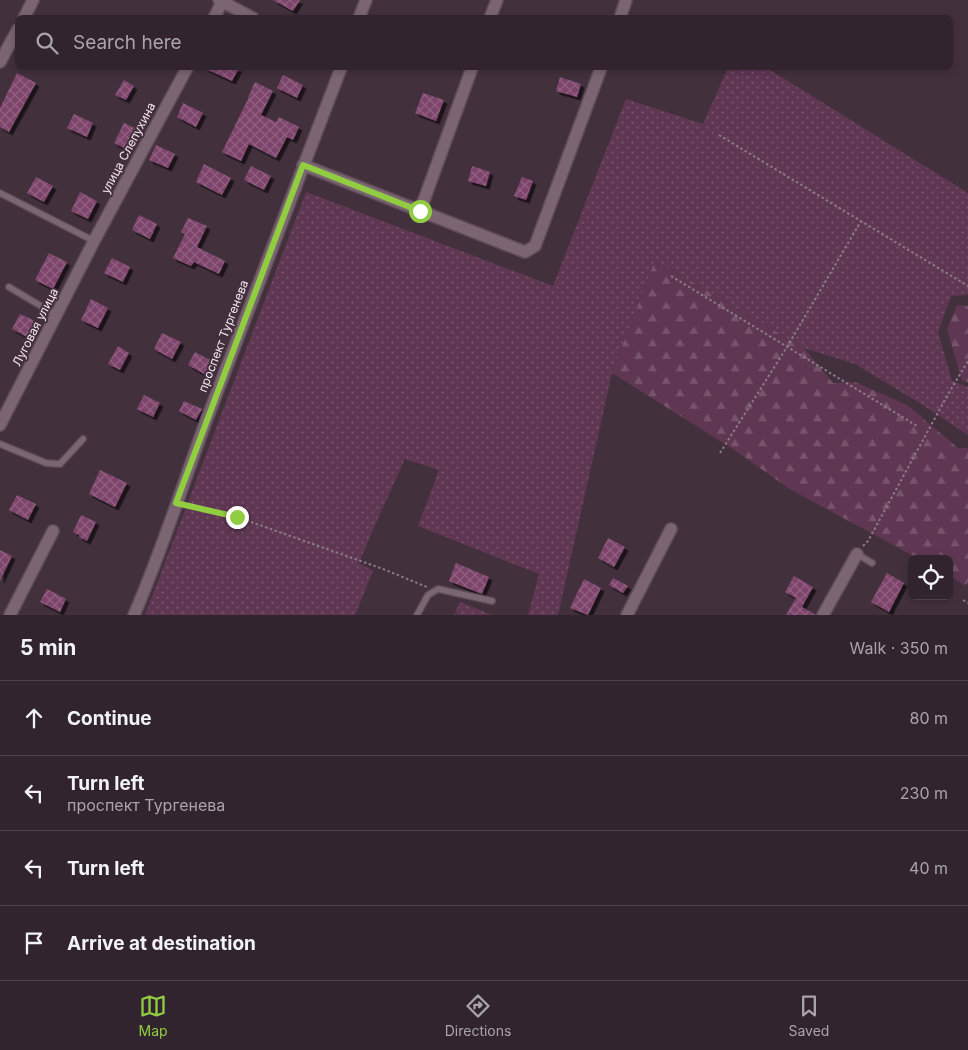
<!DOCTYPE html>
<html lang="en">
<head>
<meta charset="utf-8">
<style>
  body { margin:0; font-family:Inter,sans-serif; background:#3a2c36; color:#f1f3f6 }
  .controls { position:absolute; right:15px; bottom:15px; display:grid; overflow:hidden; border-radius:8px; box-shadow:0 2px 8px #0003 }
  .controls button { width:45px; height:45px; display:grid; place-items:center; padding:0; border:0; border-bottom:1px solid #4d414a; background:#32242e; color:#f1f3f6; font:25px sans-serif }
  .stop { position:absolute; width:15px; height:15px; margin:-11px; border:4px solid #91cd40; border-radius:50%; background:#fff }
  .stop.end { background:#91cd40; border-color:#fff; box-shadow:0 1px 5px #0008 }
  .list { margin:0; padding:0; list-style:none }
  h2 { display:flex; justify-content:space-between; align-items:center; height:65px; margin:0; padding:0 20px; font-size:21px }
  h2 small { font-size:16px; font-weight:400; color:#a8a4aa }
  .list li { display:grid; grid-template-columns:32px 1fr auto; gap:15px; align-items:center; box-sizing:border-box; height:75px; padding:0 20px; border-top:1px solid #4d414a }
  .list b { display:block; font-size:19px; white-space:nowrap }
  .list p { margin:0; font-size:16px; white-space:nowrap; color:#a8a4aa }
  .list em { font-size:16px; font-style:normal; color:#a8a4aa }
  .icon { flex:none; width:28px; height:28px; fill:none; stroke:currentColor; stroke-width:2; stroke-linecap:round; stroke-linejoin:round }
  .map { position:relative; flex:none; width:968px; height:615px; overflow:hidden }
  .search { position:absolute; background:#32242e; box-shadow:0 2px 8px #0003; left:15px; right:15px; top:15px; height:55px; display:flex; align-items:center; gap:12px; box-sizing:border-box; padding:0 18px; border-radius:8px; color:#a8a4aa; font-size:19px }
  .sheet { height:365px; background:#32242e }
  nav { display:flex; justify-content:space-around; align-items:center; box-sizing:border-box; height:70px; border-top:1px solid #4d414a; background:#32242e; font-size:14px; color:#a8a4aa }
  nav a { display:grid; justify-items:center; gap:2px }
  nav .on { color:#91cd40 }
  .map>svg:first-child { display:block }
  .grass { fill:url(#grass-dots) }
  .forest { fill:url(#forest-firs) }
  .building { fill:url(#building-cross-hatch); filter:url(#shadow) }
  .lines { fill:none; stroke-linecap:round; stroke-linejoin:round }
  .service-casing { stroke:#5e4d58; stroke-width:8 }
  .minor-casing { stroke:#5e4d58; stroke-width:14 }
  .path { stroke:#8b7b86; stroke-width:2; stroke-dasharray:2.5 2.5; stroke-linecap:butt }
  .service { stroke:#7b6573; stroke-width:5.5 }
  .minor { stroke:#7b6573; stroke-width:11 }
  .route { stroke:#91cd40; stroke-width:6 }
  .labels { text-anchor:middle; dominant-baseline:central; stroke-width:4; stroke-linejoin:round; paint-order:stroke }
  .street-label { font-size:12px; fill:#f3e6ee; stroke:#43303d }
</style>
</head>
<body>
<div class="map">
<svg width="968" height="615" viewBox="0 0 968 615">
  <defs>
    <pattern id="grass-dots" width="8" height="8" patternUnits="userSpaceOnUse" patternTransform="scale(1.25)"><rect width="8" height="8" fill="#603753"/><path d="M2 2h.1M6 6h.1" fill="none" stroke="#77546c" stroke-width="1.8" stroke-linecap="round"/></pattern>
    <pattern id="forest-firs" width="22" height="20" patternUnits="userSpaceOnUse" patternTransform="scale(1.25)"><rect width="22" height="20" fill="#603753"/><path d="M5 1l3.5 6h-7zM16 11l3.5 6h-7z" fill="#77546c"/></pattern>
    <pattern id="building-cross-hatch" width="8" height="8" patternUnits="userSpaceOnUse" patternTransform="scale(1.25)"><rect width="8" height="8" fill="#7e456c"/><path d="M0 0l8 8M0 8l8-8" fill="none" stroke="#916081"/></pattern>
    <filter id="shadow"><feDropShadow dx="3.5" dy="3.5" stdDeviation="0" flood-color="#0009"/></filter>
  </defs>
  <rect width="100%" height="100%" fill="#43303d"/>
  <g class="grass">
    <path d="M728,68H767L968,193V295L951,296L938,332L952,381L968,387V435L918,402L855,364L804,348L655,260L612,373L558,615H528L539,574L418,526L439,470L405,459L372,532L359,563L373,571L355,615H145L306,192L553,286L626,99L703,124Z"/>
    <path d="M460,602L492,615H454Z"/>
  </g>
  <g class="forest">
    <path d="M655,260L804,348L833,383L855,382L907,405L958,448H968V582L966,586L949,576V559H919L788,488L736,451L612,373Z"/>
    <path d="M957,305L968,306V382L962,381L947,329Z"/>
  </g>
  <g class="building">
    <path d="M273,0H300L293,11Z"/>
    <path d="M204,68H239L232,81Z"/>
    <path d="M17,73L36,83L9,132L0,127V108Z"/>
    <path d="M283,75L303,85L297,98L277,88Z"/>
    <path d="M560,77L581,84L577,97L556,91Z"/>
    <path d="M124,80L134,86L126,100L115,95Z"/>
    <path d="M255,82L273,91L261,115L276,122L279,117L299,127L293,140L287,137L276,158L249,144L241,161L222,152L249,97H248Z"/>
    <path d="M423,93L444,100L436,121L415,113Z"/>
    <path d="M183,103L203,113L196,127L177,117Z"/>
    <path d="M74,114L93,123L87,137L67,128Z"/>
    <path d="M124,123L137,129L126,149L114,143Z"/>
    <path d="M156,145L175,154L168,168L149,160Z"/>
    <path d="M204,164L231,178L222,195L196,182Z"/>
    <path d="M251,166L271,176L264,190L244,180Z"/>
    <path d="M472,166L490,172L486,186L468,181Z"/>
    <path d="M36,177L53,186L44,202L27,193Z"/>
    <path d="M522,177L533,181L526,200L514,196Z"/>
    <path d="M80,192L97,201L88,219L71,211Z"/>
    <path d="M139,215L157,224L150,239L132,230Z"/>
    <path d="M188,218L207,226L197,247L225,261L219,274L194,262L191,266L173,258L185,234L181,232Z"/>
    <path d="M49,253L67,262L53,289L35,280Z"/>
    <path d="M112,258L130,267L123,282L104,273Z"/>
    <path d="M91,299L108,308L98,328L81,320Z"/>
    <path d="M20,314L35,321L27,337L12,329Z"/>
    <path d="M162,333L181,342L172,359L154,349Z"/>
    <path d="M118,346L129,353L120,370L108,364Z"/>
    <path d="M195,352L214,362L206,375L188,365Z"/>
    <path d="M144,395L160,403L153,417L137,409Z"/>
    <path d="M184,401L202,409L196,420L179,411Z"/>
    <path d="M100,470L127,483L115,507L89,494Z"/>
    <path d="M17,495L36,504L28,520L9,510Z"/>
    <path d="M81,515L96,522L87,541L79,537V535L73,532Z"/>
    <path d="M608,538L625,547L614,567L598,558Z"/>
    <path d="M0,550L12,556L0,581Z"/>
    <path d="M456,563L489,577L482,594L449,581Z"/>
    <path d="M887,573L904,583L889,612L871,602Z"/>
    <path d="M794,576L813,587L802,607L816,615H786L796,598L785,592Z"/>
    <path d="M613,578L628,586L623,593L609,585Z"/>
    <path d="M584,579L601,588L588,615L570,608Z"/>
    <path d="M47,589L66,599L60,612L40,602Z"/>
  </g>
  <g class="lines">
    <defs>
      <g id="service">
        <path d="M0,193L94,241"/>
        <path d="M9,287L56,315"/>
        <path d="M0,444L46,463L60,464L83,439"/>
        <path d="M857,554L872,563"/>
        <path d="M417,615L428,595L438,589L492,601"/>
      </g>
      <g id="minor">
        <path d="M219,0L253,18"/>
        <path d="M24,18L33,0"/>
        <path d="M214,18L223,0"/>
        <path d="M359,18L366,0"/>
        <path d="M490,18L497,0"/>
        <path d="M620,18L626,0"/>
        <path d="M0,62L18,29"/>
        <path d="M303,165L525,252L535,246L601,68"/>
        <path d="M420,211L472,68"/>
        <path d="M0,425L94,241L187,68"/>
        <path d="M10,615L53,531"/>
        <path d="M134,615C161,553 182,487 205,424C250,305 295,186 341,68"/>
        <path d="M627,615L671,529"/>
        <path d="M823,615L857,554"/>
      </g>
    </defs>
    <use href="#service" class="service-casing"/>
    <use href="#minor" class="minor-casing"/>
    <g class="path">
      <path d="M719,135L968,286"/>
      <path d="M671,276L917,426"/>
      <path d="M720,453L787,347L861,221"/>
      <path d="M188,506L237,517L383,569L427,587"/>
      <path d="M863,546L868,541L947,396L968,361"/>
      <path d="M963,600L968,603"/>
    </g>
    <use href="#service" class="service"/>
    <use href="#minor" class="minor"/>
  </g>
  <g class="lines">
    <path class="route" d="M237,517L176,503L303,165L420,211"/>
  </g>
  <g class="labels">
    <g class="street-label">
      <text transform="translate(128 148) rotate(-62)">улица Слепухина</text>
      <text transform="translate(35 327) rotate(-63)">Луговая улица</text>
      <text transform="translate(223 336) rotate(-69)">проспект Тургенева</text>
    </g>
  </g>
</svg>
<div class="controls">
<button><svg class="icon" aria-label="locate" viewBox="0 0 24 24"><circle cx="12" cy="12" r="6"/><path d="M12 2v4M12 18v4M2 12h4M18 12h4"/></svg></button>
</div>
<div class="stop" style="left:420px;top:211px"></div>
<div class="stop end" style="left:237px;top:517px"></div>
<div class="search"><svg class="icon" aria-label="search" viewBox="0 0 24 24"><circle cx="10" cy="10" r="6"/><path d="M15 15l6 6"/></svg>Search here</div>
</div>
<section class="sheet">
<h2>5 min<small>Walk · 350 m</small></h2>
<ul class="list">
<li><svg class="icon" aria-label="ahead" viewBox="0 0 24 24"><path d="M12 20V5M6 11l6-6 6 6"/></svg><div><b>Continue</b></div><em>80 m</em></li>
<li><svg class="icon" aria-label="left" viewBox="0 0 24 24"><path d="M17 20v-9H6M10 6l-5 5 5 5"/></svg><div><b>Turn left</b><p>проспект Тургенева</p></div><em>230 m</em></li>
<li><svg class="icon" aria-label="left" viewBox="0 0 24 24"><path d="M17 20v-9H6M10 6l-5 5 5 5"/></svg><div><b>Turn left</b></div><em>40 m</em></li>
<li><svg class="icon" aria-label="arrive" viewBox="0 0 24 24"><path d="M6 21V4h12l-3 4 3 4H6"/></svg><div><b>Arrive at destination</b></div></li>
</ul>
</section>
<nav>
<a class="on"><svg class="icon" aria-label="map" viewBox="0 0 24 24"><path d="M3 6l6-2 6 2 6-2v14l-6 2-6-2-6 2zM9 4v14M15 6v14"/></svg>Map</a>
<a><svg class="icon" aria-label="directions" viewBox="0 0 24 24"><path d="M12 3l9 9-9 9-9-9zM9 14v-3h6M13 9l2 2-2 2"/></svg>Directions</a>
<a><svg class="icon" aria-label="saved" viewBox="0 0 24 24"><path d="M7 4h10v16l-5-4-5 4z"/></svg>Saved</a>
</nav>
</body>
</html>
